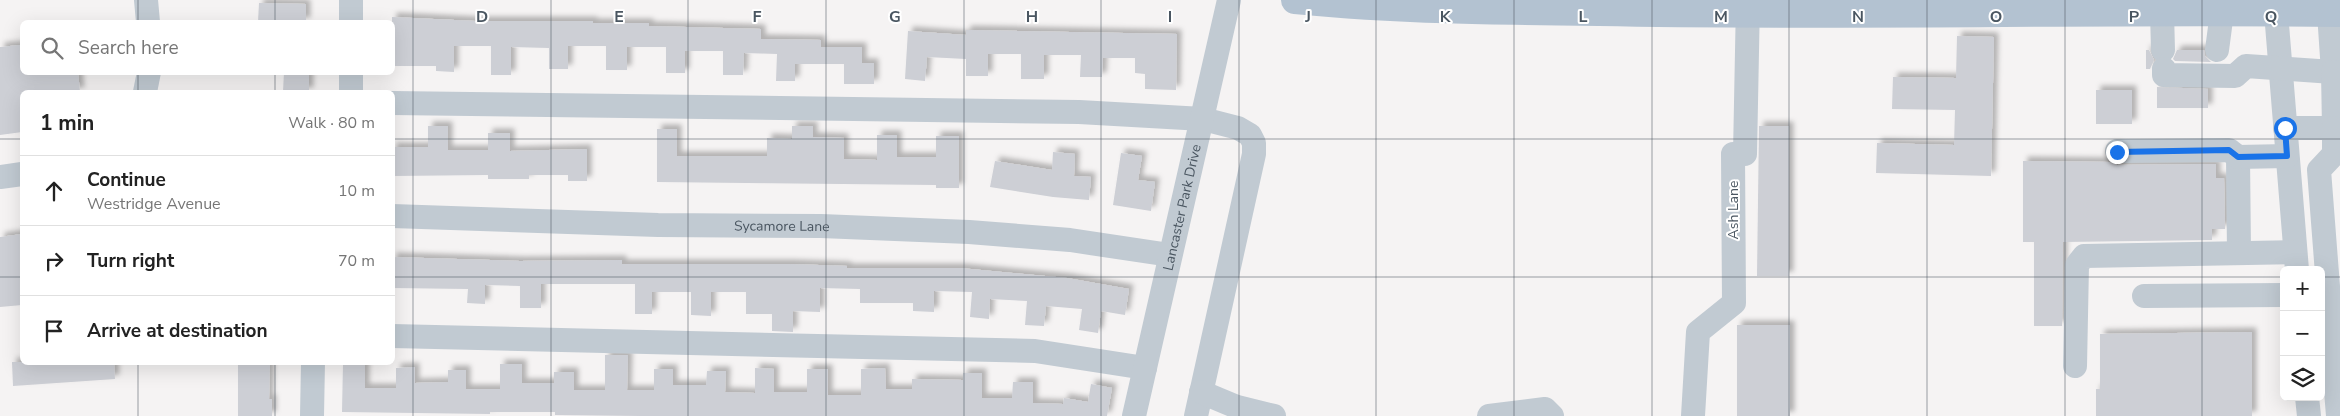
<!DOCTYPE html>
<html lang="en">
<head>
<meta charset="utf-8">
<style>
  body { margin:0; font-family:"Nunito Sans",sans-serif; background:#f2f2f2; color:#222 }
  .controls { position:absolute; right:15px; bottom:15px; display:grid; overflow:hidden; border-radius:8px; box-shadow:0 5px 20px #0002 }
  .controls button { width:45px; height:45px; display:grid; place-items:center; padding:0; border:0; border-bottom:1px solid #e0e0e0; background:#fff; color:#222; font:25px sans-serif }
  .stop { position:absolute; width:15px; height:15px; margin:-11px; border:4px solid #1a73e8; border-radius:50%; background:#fff }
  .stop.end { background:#1a73e8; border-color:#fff; box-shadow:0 1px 5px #0008 }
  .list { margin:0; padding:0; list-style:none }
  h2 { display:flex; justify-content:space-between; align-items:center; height:65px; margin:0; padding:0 20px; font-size:21px }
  h2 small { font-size:16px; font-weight:400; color:#767676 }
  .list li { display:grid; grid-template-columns:32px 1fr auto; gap:15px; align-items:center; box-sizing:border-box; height:70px; padding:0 20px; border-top:1px solid #e0e0e0 }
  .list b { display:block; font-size:19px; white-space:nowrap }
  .list p { margin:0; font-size:16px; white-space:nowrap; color:#767676 }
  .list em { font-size:16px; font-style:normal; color:#767676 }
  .icon { flex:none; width:28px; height:28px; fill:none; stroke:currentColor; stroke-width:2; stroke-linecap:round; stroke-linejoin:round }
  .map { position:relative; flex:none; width:2340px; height:416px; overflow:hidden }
  .search { position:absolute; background:#fff; box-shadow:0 5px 20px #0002; left:20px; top:20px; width:375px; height:55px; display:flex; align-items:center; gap:12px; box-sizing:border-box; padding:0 18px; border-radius:8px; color:#767676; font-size:19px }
  .panel { position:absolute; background:#fff; box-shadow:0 5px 20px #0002; left:20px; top:90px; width:375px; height:275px; border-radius:8px }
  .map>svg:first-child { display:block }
  .building { fill:#cdcfd5; filter:url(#shadow) }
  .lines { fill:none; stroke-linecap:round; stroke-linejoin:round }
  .minor { stroke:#c1cad2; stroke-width:24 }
  .major { stroke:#b3c2d1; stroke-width:28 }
  .route { stroke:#1a73e8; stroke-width:6 }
  .grid { fill:none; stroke:#4a5661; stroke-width:1; stroke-opacity:0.55 }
  .labels { text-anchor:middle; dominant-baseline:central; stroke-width:4; stroke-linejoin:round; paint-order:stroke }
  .street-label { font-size:14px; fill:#4a5661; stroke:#fff }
  .grid-label { font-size:16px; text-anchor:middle; font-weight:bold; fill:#4a5661; stroke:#fff; stroke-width:4; stroke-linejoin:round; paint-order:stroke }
</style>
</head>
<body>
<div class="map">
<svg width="2340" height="416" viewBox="0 0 2340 416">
  <defs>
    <filter id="shadow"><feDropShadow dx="4.5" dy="-4.5" stdDeviation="2.5" flood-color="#0004"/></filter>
  </defs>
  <rect width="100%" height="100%" fill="#f5f3f3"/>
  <g class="building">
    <path d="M259,3L306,4V22H258Z"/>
    <path d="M392,17L475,21H593V23H649V26L761,29V39L821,40V47H862V63H874V84H844V64H795V81H776L777,54L744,53L743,75H723V51H685V73H666V47H627V70H606V46H568V69H549V48L511,47V75H491V46H454V72L436,71V66H392Z"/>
    <path d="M966,30L1177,34L1176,90L1145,89V74L1135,73V58H1103L1102,77H1080L1081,55H1044V79H1021V54H988V76H966V59L927,57L925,81L905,79L908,31L966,35Z"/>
    <path d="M1957,36L1994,37L1991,176L1876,173L1877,143L1954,145L1955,110L1892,109L1893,77L1956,78Z"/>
    <path d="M20,45L22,72H78L80,92H22V132L0,135V47Z"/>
    <path d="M2146,50H2149L2154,60L2150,69H2146Z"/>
    <path d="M2177,50H2204L2205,56L2211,62L2175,61L2173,59Z"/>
    <path d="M284,72H309V92H283Z"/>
    <path d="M2157,87L2208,89V108H2157Z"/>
    <rect x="2096" y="90" width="36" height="34"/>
    <path d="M428,126H448V150H488V133H510V151L587,149V181H568V175H529V179H488V175L392,176V147H428Z"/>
    <path d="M792,126H813V137L844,138V159L877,160V135H897V157H936V136H959V188H936V185L657,182V129H677V156H767V138L792,139Z"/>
    <path d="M1759,126H1789V276H1757Z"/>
    <path d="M1053,152L1075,154L1074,176L1091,177L1089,200L1053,197L990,187L995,161L1052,170Z"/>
    <path d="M1121,153L1142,156L1138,180L1155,182L1151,211L1113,205Z"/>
    <path d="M2023,161L2109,162L2117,165L2216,164V178H2224L2225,229H2212V240L2063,242L2062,326H2034V242H2023Z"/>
    <path d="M22,234V305L0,307V237Z"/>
    <path d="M392,257L520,261L622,260V264H790L847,266V268H960L1067,278L1129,289L1125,315L1101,311L1098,333L1079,330L1082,309L1046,306L1044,326L1025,325L1027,301L990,299L989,319L970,317L972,292L934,291V312L913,311V303H860V289L820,288V312L793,311V332L772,331V314H746V292H711V316L691,315V292H652V314H635V284H541V308H520V286L485,285V304L467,303L468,289L392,288Z"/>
    <rect x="1737" y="325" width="53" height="91"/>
    <path d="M2252,332V416H2096V389H2100V334Z"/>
    <path d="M605,355H628L627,390H654V369H673V385H706L707,371H726L725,392L755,393V368L774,369V392H807V369H828V395H861V369L885,368L886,389H912V379L963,380V373H982V398H1012L1013,382H1033V403L1063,404L1064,398L1088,402L1091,384L1112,388L1107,416H641L555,415V412H490V414L342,412L343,363H365V388H396V368L415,367V383L448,382V370H466V389H500V364H522V383H554V372H574V390H605Z"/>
    <path d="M12,362H114L115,379L13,386Z"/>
    <path d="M238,362H270L269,399H272V416H238Z"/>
  </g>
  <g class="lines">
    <g class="minor">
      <path d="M146,0L148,22"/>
      <path d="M351,0V22"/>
      <path d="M2275,0L2297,270"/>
      <path d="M2162,12L2163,50"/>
      <path d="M2217,50L2222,12"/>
      <path d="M2164,69V75L2235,76L2246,66L2333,72L2329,13"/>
      <path d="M351,72V92"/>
      <path d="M145,92L149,72"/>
      <path d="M392,103L1079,112L1203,119L1238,128L1250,135L1254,143V154L1196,416"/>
      <path d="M2285,128H2334L2333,72L2340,73"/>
      <path d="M2334,128V154L2319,170L2338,416"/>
      <path d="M2117,151L2229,150L2238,157L2239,253"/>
      <path d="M2238,157L2287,156"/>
      <path d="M0,177L22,174"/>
      <path id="s1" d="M392,216L658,225L821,226L969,232L1070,240L1170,255"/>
      <path d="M2144,296L2284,295"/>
      <path d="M392,336L1035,351L1145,368"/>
      <path d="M2075,366L2077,265L2084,256L2295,252"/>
      <path d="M1201,392L1237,407L1274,416"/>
      <path d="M2307,397L2309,416"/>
      <path d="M312,416L313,362"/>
      <path id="s2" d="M1134,416L1229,0"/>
      <path d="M1489,416L1545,409L1552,416"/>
      <path d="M1693,416L1698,332L1734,303L1733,154H1745L1748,0"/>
    </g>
    <path class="major" d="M1295,0C1396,10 1498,11 1599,12C1846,17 2093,10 2340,13"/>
  </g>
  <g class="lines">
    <path class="route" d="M2117,152L2229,150L2238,157L2287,156L2285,128"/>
  </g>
  <path class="grid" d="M138,0V22M275,0V22M413,0V416M551,0V416M688,0V416M826,0V416M964,0V416M1101,0V416M1239,0V416M1376,0V416M1514,0V416M1652,0V416M1789,0V416M1927,0V416M2065,0V416M2202,0V416M138,72V92M275,72V92M0,139H22M392,139H2340M0,277H22M392,277H2284M2321,277H2340M138,362V416M275,362V416"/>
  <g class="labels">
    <g class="street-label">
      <text stroke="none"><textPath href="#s2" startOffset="214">Lancaster Park Drive</textPath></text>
      <text transform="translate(1733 210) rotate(-90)">Ash Lane</text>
      <text stroke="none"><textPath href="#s1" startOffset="390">Sycamore Lane</textPath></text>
    </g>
  </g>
  <g class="grid-label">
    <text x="482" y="22">D</text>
    <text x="619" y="22">E</text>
    <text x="757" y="22">F</text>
    <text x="895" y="22">G</text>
    <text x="1032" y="22">H</text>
    <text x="1170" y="22">I</text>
    <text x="1308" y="22">J</text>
    <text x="1445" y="22">K</text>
    <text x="1583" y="22">L</text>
    <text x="1721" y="22">M</text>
    <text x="1858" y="22">N</text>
    <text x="1996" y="22">O</text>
    <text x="2134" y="22">P</text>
    <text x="2271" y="22">Q</text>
  </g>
</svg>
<div class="controls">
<button>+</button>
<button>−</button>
<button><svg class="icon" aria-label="layers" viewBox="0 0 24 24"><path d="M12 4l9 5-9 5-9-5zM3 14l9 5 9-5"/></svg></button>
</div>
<div class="stop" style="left:2285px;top:128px"></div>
<div class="stop end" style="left:2117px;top:152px"></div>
<div class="search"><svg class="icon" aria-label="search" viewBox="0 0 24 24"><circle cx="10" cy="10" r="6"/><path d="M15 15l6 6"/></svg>Search here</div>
<section class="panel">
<h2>1 min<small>Walk · 80 m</small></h2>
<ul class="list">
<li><svg class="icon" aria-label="ahead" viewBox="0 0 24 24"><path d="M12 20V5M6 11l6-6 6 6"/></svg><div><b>Continue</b><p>Westridge Avenue</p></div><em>10 m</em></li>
<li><svg class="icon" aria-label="right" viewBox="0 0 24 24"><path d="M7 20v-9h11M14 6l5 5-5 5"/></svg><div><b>Turn right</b></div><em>70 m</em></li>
<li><svg class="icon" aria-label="arrive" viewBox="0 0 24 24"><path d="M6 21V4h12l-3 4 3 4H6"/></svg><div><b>Arrive at destination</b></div></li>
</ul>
</section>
</div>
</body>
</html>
